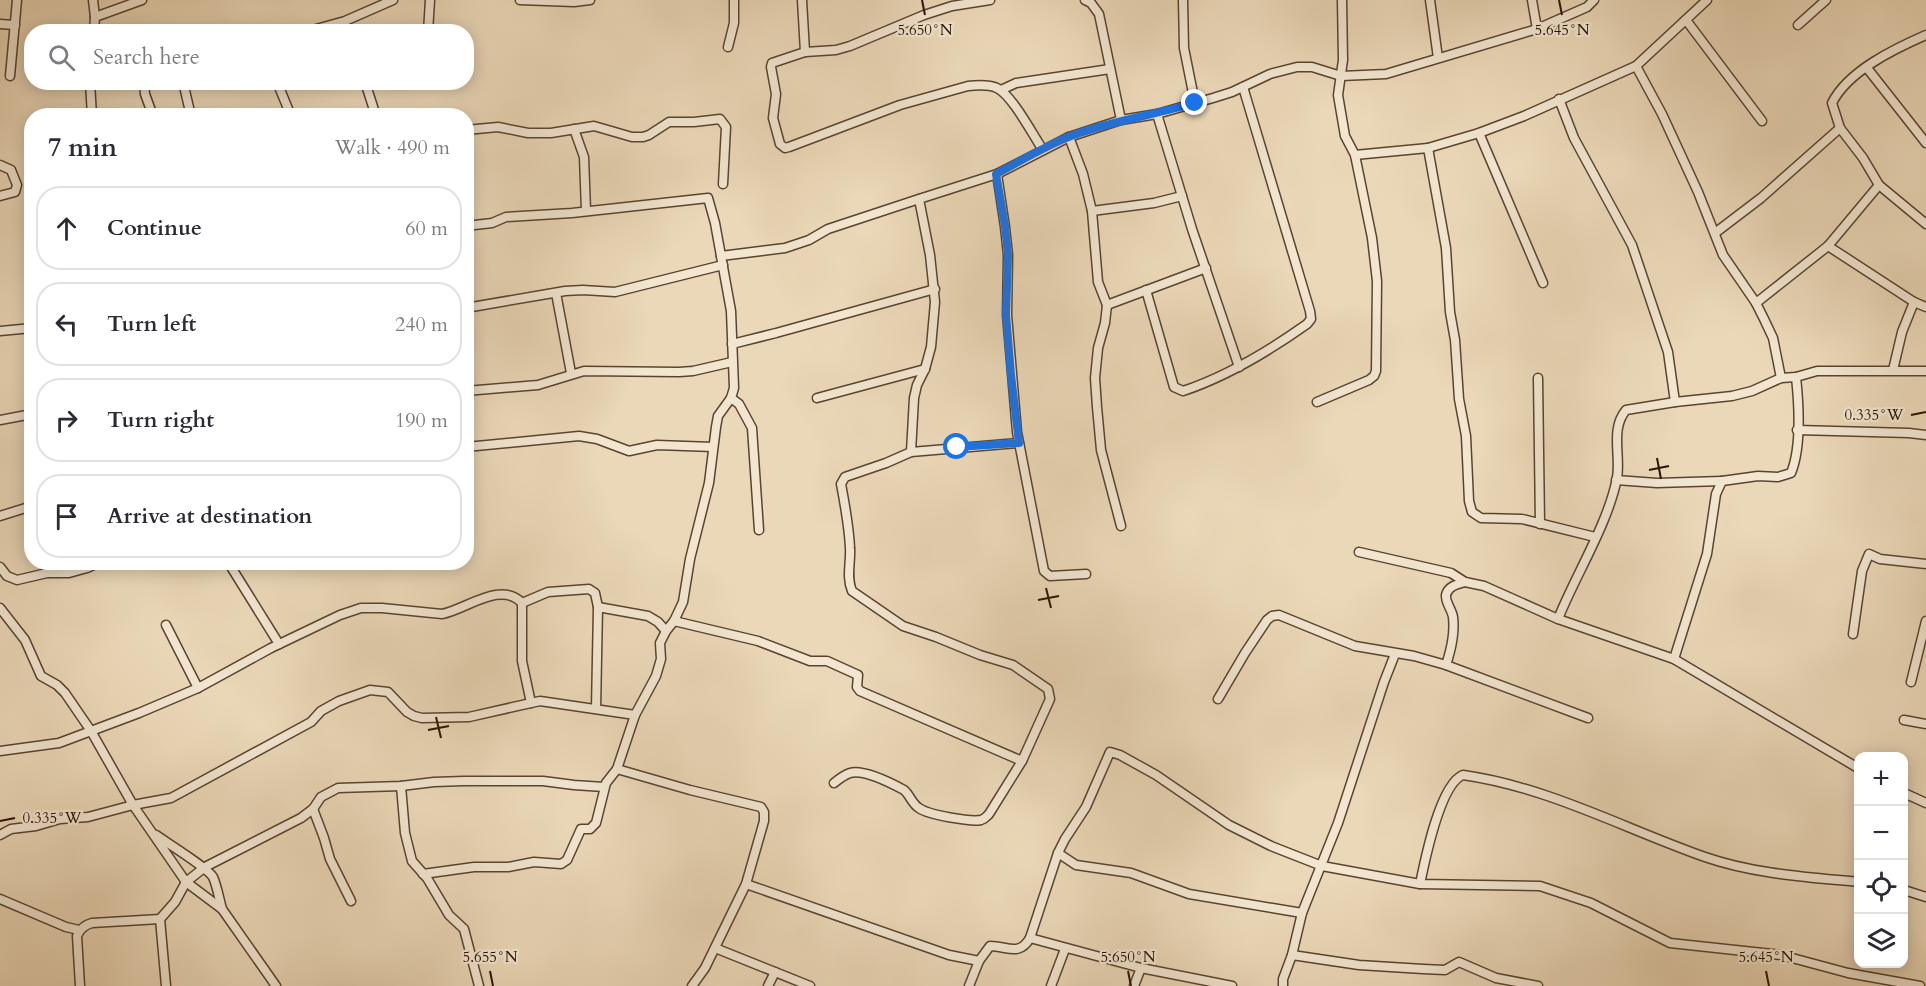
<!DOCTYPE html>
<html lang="en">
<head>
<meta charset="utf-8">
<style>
  body { margin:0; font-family:Cardo,serif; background:#f2f2f3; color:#2b2b33 }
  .controls { position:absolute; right:18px; bottom:18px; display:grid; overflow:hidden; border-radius:12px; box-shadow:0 3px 15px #0003 }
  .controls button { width:54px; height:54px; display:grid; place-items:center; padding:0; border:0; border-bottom:2px solid #e1e1e2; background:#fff; color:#2b2b33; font:30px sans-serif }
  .stop { position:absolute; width:18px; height:18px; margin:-14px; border:4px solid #1a73e8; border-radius:50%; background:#fff }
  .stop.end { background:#1a73e8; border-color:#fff; box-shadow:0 2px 6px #0008 }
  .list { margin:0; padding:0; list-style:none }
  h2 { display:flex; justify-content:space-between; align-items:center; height:78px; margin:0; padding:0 24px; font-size:26px }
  h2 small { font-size:20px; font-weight:400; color:#7c7c81 }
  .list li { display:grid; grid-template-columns:39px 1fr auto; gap:18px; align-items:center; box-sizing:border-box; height:84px; margin:0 12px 12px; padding:0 12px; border:2px solid #e1e1e2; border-radius:24px }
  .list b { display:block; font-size:22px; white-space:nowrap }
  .list em { font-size:20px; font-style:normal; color:#7c7c81 }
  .icon { flex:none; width:33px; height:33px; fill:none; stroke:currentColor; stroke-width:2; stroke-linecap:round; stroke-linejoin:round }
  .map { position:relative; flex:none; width:1926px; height:986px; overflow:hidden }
  .search { position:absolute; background:#fff; box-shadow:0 3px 15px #0003; left:24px; top:24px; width:450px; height:66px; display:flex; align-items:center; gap:15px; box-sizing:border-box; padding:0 21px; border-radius:24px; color:#7c7c81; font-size:22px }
  .panel { position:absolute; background:#fff; box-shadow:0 3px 15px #0003; left:24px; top:108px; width:450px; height:462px; border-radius:24px }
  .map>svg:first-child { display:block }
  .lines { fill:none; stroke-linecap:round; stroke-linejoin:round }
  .minor-casing { stroke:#5a442f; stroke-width:11 }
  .minor { stroke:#f2e6d1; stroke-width:8 }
  .route { stroke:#1a73e8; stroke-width:8 }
  .ticks { fill:none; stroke:#291301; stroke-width:2 }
  .ticks-label { font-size:15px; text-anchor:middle; fill:#291301; stroke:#f2e6d1; stroke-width:4.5; stroke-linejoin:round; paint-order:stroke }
</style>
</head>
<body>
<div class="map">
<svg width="1926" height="986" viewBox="0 0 1926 986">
  <rect width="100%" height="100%" fill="#ebd8b8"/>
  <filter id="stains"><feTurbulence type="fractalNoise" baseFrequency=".00333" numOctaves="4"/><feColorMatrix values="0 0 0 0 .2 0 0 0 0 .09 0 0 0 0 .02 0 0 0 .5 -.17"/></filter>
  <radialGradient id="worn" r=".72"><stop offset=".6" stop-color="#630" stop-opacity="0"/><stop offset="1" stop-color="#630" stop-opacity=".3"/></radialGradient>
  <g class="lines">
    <defs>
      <g id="minor">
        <path d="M93,0L95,17L94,32"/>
        <path d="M520,0L574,2L590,0"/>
        <path d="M802,0L805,52"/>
        <path d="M990,0L952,6L924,15L850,46L836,50L805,52L772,63L771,67L776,94L773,118L780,144L785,148L789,147L900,105L968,86C977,85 988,84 997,88C1012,95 1033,135 1043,150"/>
        <path d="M1085,0L1091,3L1099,14L1121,120"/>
        <path d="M1183,0L1184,48L1195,103"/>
        <path d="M1430,0L1438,58"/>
        <path d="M1532,0L1537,29"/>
        <path d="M95,17L142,0"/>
        <path d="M1686,20L1762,121"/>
        <path d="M0,24L15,25"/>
        <path d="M1798,25L1826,0"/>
        <path d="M305,32L345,21L393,0"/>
        <path d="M428,32L430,0"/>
        <path d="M728,47L734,23V0"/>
        <path d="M1636,66L1662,114L1698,192L1723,255L1756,303L1764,319L1773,338L1781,378"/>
        <path d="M1867,68L1926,143"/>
        <path d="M10,76L17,0"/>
        <path d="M90,82L92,116"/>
        <path d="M144,82L145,94L153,116"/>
        <path d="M183,82L191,116"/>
        <path d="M277,82L291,116"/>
        <path d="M365,82L376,116"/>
        <path d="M1001,90L1016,83L1110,69"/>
        <path d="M1559,99L1574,138L1632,245L1668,352L1675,402"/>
        <path d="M1157,114L1192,229L1239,367"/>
        <path d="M574,129L584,157L586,211"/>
        <path d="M466,130L498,127L528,133H551L594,126L632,137H643L649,135L669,122H694L720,119L726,127L723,184"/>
        <path d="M1479,133L1543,283"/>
        <path d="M1069,137L1083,174L1092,211L1098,282L1107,305L1105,323L1098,348L1095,378L1097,407L1101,450L1121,526"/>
        <path d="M1428,148L1446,248L1450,312L1455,340L1459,399L1466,436L1469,501L1472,512L1481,518L1522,519L1595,537"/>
        <path d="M1355,155L1428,148L1479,133L1524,116L1636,66L1707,0"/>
        <path d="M0,165L11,170L17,185L15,192L0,196"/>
        <path d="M997,174L1005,227L1008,255L1007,315L1017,432L1044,571L1050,576L1086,574"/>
        <path d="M1879,185L1926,224"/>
        <path d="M1092,211L1154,203L1182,196"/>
        <path d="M466,226L492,223L506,217L572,213L708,198L715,223L721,256L785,248L809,240L828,229L919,199"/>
        <path d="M1715,233L1761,198L1840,128"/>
        <path d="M1828,246L1914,302L1926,307"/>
        <path d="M1146,290L1174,387L1183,391C1228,376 1269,351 1307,324L1311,319L1310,311L1243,87"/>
        <path d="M556,293L571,373"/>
        <path d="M1756,303L1828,246L1879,185L1863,158L1840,128L1832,103C1848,71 1894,49 1926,35"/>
        <path d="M1107,305L1206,268"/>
        <path d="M466,308L565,291L583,290L615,292L723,265"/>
        <path d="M0,331L32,328"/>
        <path d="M732,344L776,333L935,289"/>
        <path d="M1893,370L1902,332L1914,302"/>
        <path d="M1538,378L1540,524"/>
        <path d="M466,391L538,385L584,371L679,372L693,371L732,362"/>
        <path d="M731,398L739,404L752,428L759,530"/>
        <path d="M817,398L925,369"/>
        <path d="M1317,402L1369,380L1374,376L1376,371L1377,281L1372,238L1355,155L1345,136L1338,95L1343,60L1342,0"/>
        <path d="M0,420L32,414"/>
        <path d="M1797,430L1909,433L1926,435"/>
        <path d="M466,447L579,436L597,439L629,451L657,445L713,447"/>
        <path d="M911,452L1019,443"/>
        <path d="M1616,480L1657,483L1722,481"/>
        <path d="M0,516L32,506"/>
        <path d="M1359,552L1451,573L1465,582L1484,586L1558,619L1674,659L1858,768"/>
        <path d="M228,562L279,644"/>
        <path d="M0,567L7,576L17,580L47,573H69L87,568L100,562"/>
        <path d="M522,603L548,592L589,589L595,593L598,607L596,709"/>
        <path d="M598,607L648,616L658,622L666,631"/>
        <path d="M0,608L25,640L41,676L57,685L65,693L91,731L133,805L186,882L175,902L160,919L92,923C84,925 80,929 77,936L80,986"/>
        <path d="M1558,619C1576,574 1608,524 1617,478C1621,456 1610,429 1626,410L1675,402L1732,396L1752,391L1781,378L1796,377L1817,371H1926"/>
        <path d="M674,621L758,641L810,661H827L858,675L857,687L860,691L1022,761"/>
        <path d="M166,625L198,688"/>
        <path d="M1853,634L1862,571L1869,554L1880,559L1926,564"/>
        <path d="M1674,659L1707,554L1716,494L1722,481L1758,476L1778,477L1791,473C1802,446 1799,405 1796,377"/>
        <path d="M1446,665C1451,650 1455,633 1453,617C1452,610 1445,602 1446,595C1448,586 1458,584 1465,582"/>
        <path d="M1911,682L1926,621"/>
        <path d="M1218,699L1245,653L1267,620L1272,616L1279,615L1355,646L1414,656L1446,665L1588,718"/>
        <path d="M1904,720L1926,724"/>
        <path d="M0,751L59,743L139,713L198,688L271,648L340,615L361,608H382L442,614C465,610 501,580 522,603V661L531,703"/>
        <path d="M617,769L690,790L761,807L764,812V821L746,884L705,968L692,986"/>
        <path d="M834,783C839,779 844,775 850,773C864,769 891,783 904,790C910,795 912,804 919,808C928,815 971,822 981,820C985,819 986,817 989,814L1022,761L1050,699L1048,689L1013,665L980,655L936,637L903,626L852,591C846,577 851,562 850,548C849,526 845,505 841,484L845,477L886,463L911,452L914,398L917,385L925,369L931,347L935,302L930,255L919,199L997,174L1069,137L1121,120L1157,114L1213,98L1232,92L1270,74L1297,67H1312L1341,76L1386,74L1537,29L1587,7L1594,0"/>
        <path d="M401,786L405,833L412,861L427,878L449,915L464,929L479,986"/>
        <path d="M1904,793L1926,803"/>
        <path d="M313,809L324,838L330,859L351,901"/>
        <path d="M0,835L11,829L36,826L60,819L88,817L133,805L171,798L311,722L321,711L339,701L370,690L388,692L407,712L414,716L422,718L469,717L540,701L635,715"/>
        <path d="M156,835C167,843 208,868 213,877C217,886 219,898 222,909"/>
        <path d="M1058,853L1076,865L1131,873L1189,894L1302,913"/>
        <path d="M423,874L474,867H508L534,862L561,864L567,860L581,829H590L596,823L606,783L617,769L635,715L656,676L661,659L660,643L666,631L674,621L683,602L690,559L709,483L716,427L718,416L731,398L734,388L731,311L721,256"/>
        <path d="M746,884L949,955L979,961L990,946C1007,946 1019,957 1030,938L1141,968L1232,986"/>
        <path d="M1420,884C1425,860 1440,784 1463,775C1548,787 1625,829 1705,857C1754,874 1807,877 1858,882"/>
        <path d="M1904,890L1926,897"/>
        <path d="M0,899L66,927L79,930"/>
        <path d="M160,919L166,986"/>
        <path d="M1030,938L1058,853L1065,839L1086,807L1110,752L1120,755L1156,775L1229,825L1271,846L1322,866L1420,884L1540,886L1591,903L1670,943L1781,955L1848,973L1920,986"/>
        <path d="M715,948L810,986"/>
        <path d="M1292,955L1359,965L1423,969L1445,970L1459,962L1496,978L1538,986"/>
        <path d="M276,986L222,909L186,882L205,867L301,818L313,809L321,797L338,788L401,786L434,782L464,781H543L574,785L604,787"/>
        <path d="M768,986L775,972"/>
        <path d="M969,986L979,961"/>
        <path d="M1051,986L1065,949"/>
        <path d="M1134,986L1141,968"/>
        <path d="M1283,986V979L1292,955L1302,913L1338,823L1384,682L1395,654"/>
      </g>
    </defs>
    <use href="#minor" class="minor-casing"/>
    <use href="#minor" class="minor"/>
  </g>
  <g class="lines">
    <path class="route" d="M957,447L1019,443L1011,375L1006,315L1008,255L1005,226L996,174C1021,161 1045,146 1071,136C1111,121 1154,115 1195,103"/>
  </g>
  <path class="ticks" d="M922,0L925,15M1559,0L1562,15M1911,415L1926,412M1657,458L1661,479M1649,470L1669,466M1046,588L1051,608M1038,600L1059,596M436,717L441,738M428,730L449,726M0,821L15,818M490,971L493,986M1128,971L1131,986M1766,971L1769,986"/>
  <g class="ticks-label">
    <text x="925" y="35">5.650°N</text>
    <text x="1562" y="35">5.645°N</text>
    <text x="1874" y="420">0.335°W</text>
    <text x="52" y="823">0.335°W</text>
    <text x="490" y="962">5.655°N</text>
    <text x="1128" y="962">5.650°N</text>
    <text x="1766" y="962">5.645°N</text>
  </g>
  <rect width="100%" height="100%" filter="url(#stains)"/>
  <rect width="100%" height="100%" fill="url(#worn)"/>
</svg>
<div class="controls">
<button>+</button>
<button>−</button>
<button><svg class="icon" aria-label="locate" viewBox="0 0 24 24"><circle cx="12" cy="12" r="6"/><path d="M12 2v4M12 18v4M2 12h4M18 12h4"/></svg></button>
<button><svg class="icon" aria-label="layers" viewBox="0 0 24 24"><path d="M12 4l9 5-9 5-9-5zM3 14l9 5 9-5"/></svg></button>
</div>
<div class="stop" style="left:957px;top:447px"></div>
<div class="stop end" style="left:1195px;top:103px"></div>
<div class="search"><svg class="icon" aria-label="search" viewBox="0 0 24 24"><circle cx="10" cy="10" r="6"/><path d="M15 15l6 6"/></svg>Search here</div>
<section class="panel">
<h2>7 min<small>Walk · 490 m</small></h2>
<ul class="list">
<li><svg class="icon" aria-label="ahead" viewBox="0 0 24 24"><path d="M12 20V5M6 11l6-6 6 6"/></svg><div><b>Continue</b></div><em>60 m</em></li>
<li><svg class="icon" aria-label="left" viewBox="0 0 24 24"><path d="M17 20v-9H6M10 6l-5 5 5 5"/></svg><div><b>Turn left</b></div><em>240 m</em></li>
<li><svg class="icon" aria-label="right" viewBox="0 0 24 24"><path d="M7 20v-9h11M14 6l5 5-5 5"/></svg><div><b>Turn right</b></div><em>190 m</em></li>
<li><svg class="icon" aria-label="arrive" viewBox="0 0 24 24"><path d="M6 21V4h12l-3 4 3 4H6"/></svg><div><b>Arrive at destination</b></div></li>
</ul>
</section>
</div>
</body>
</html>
